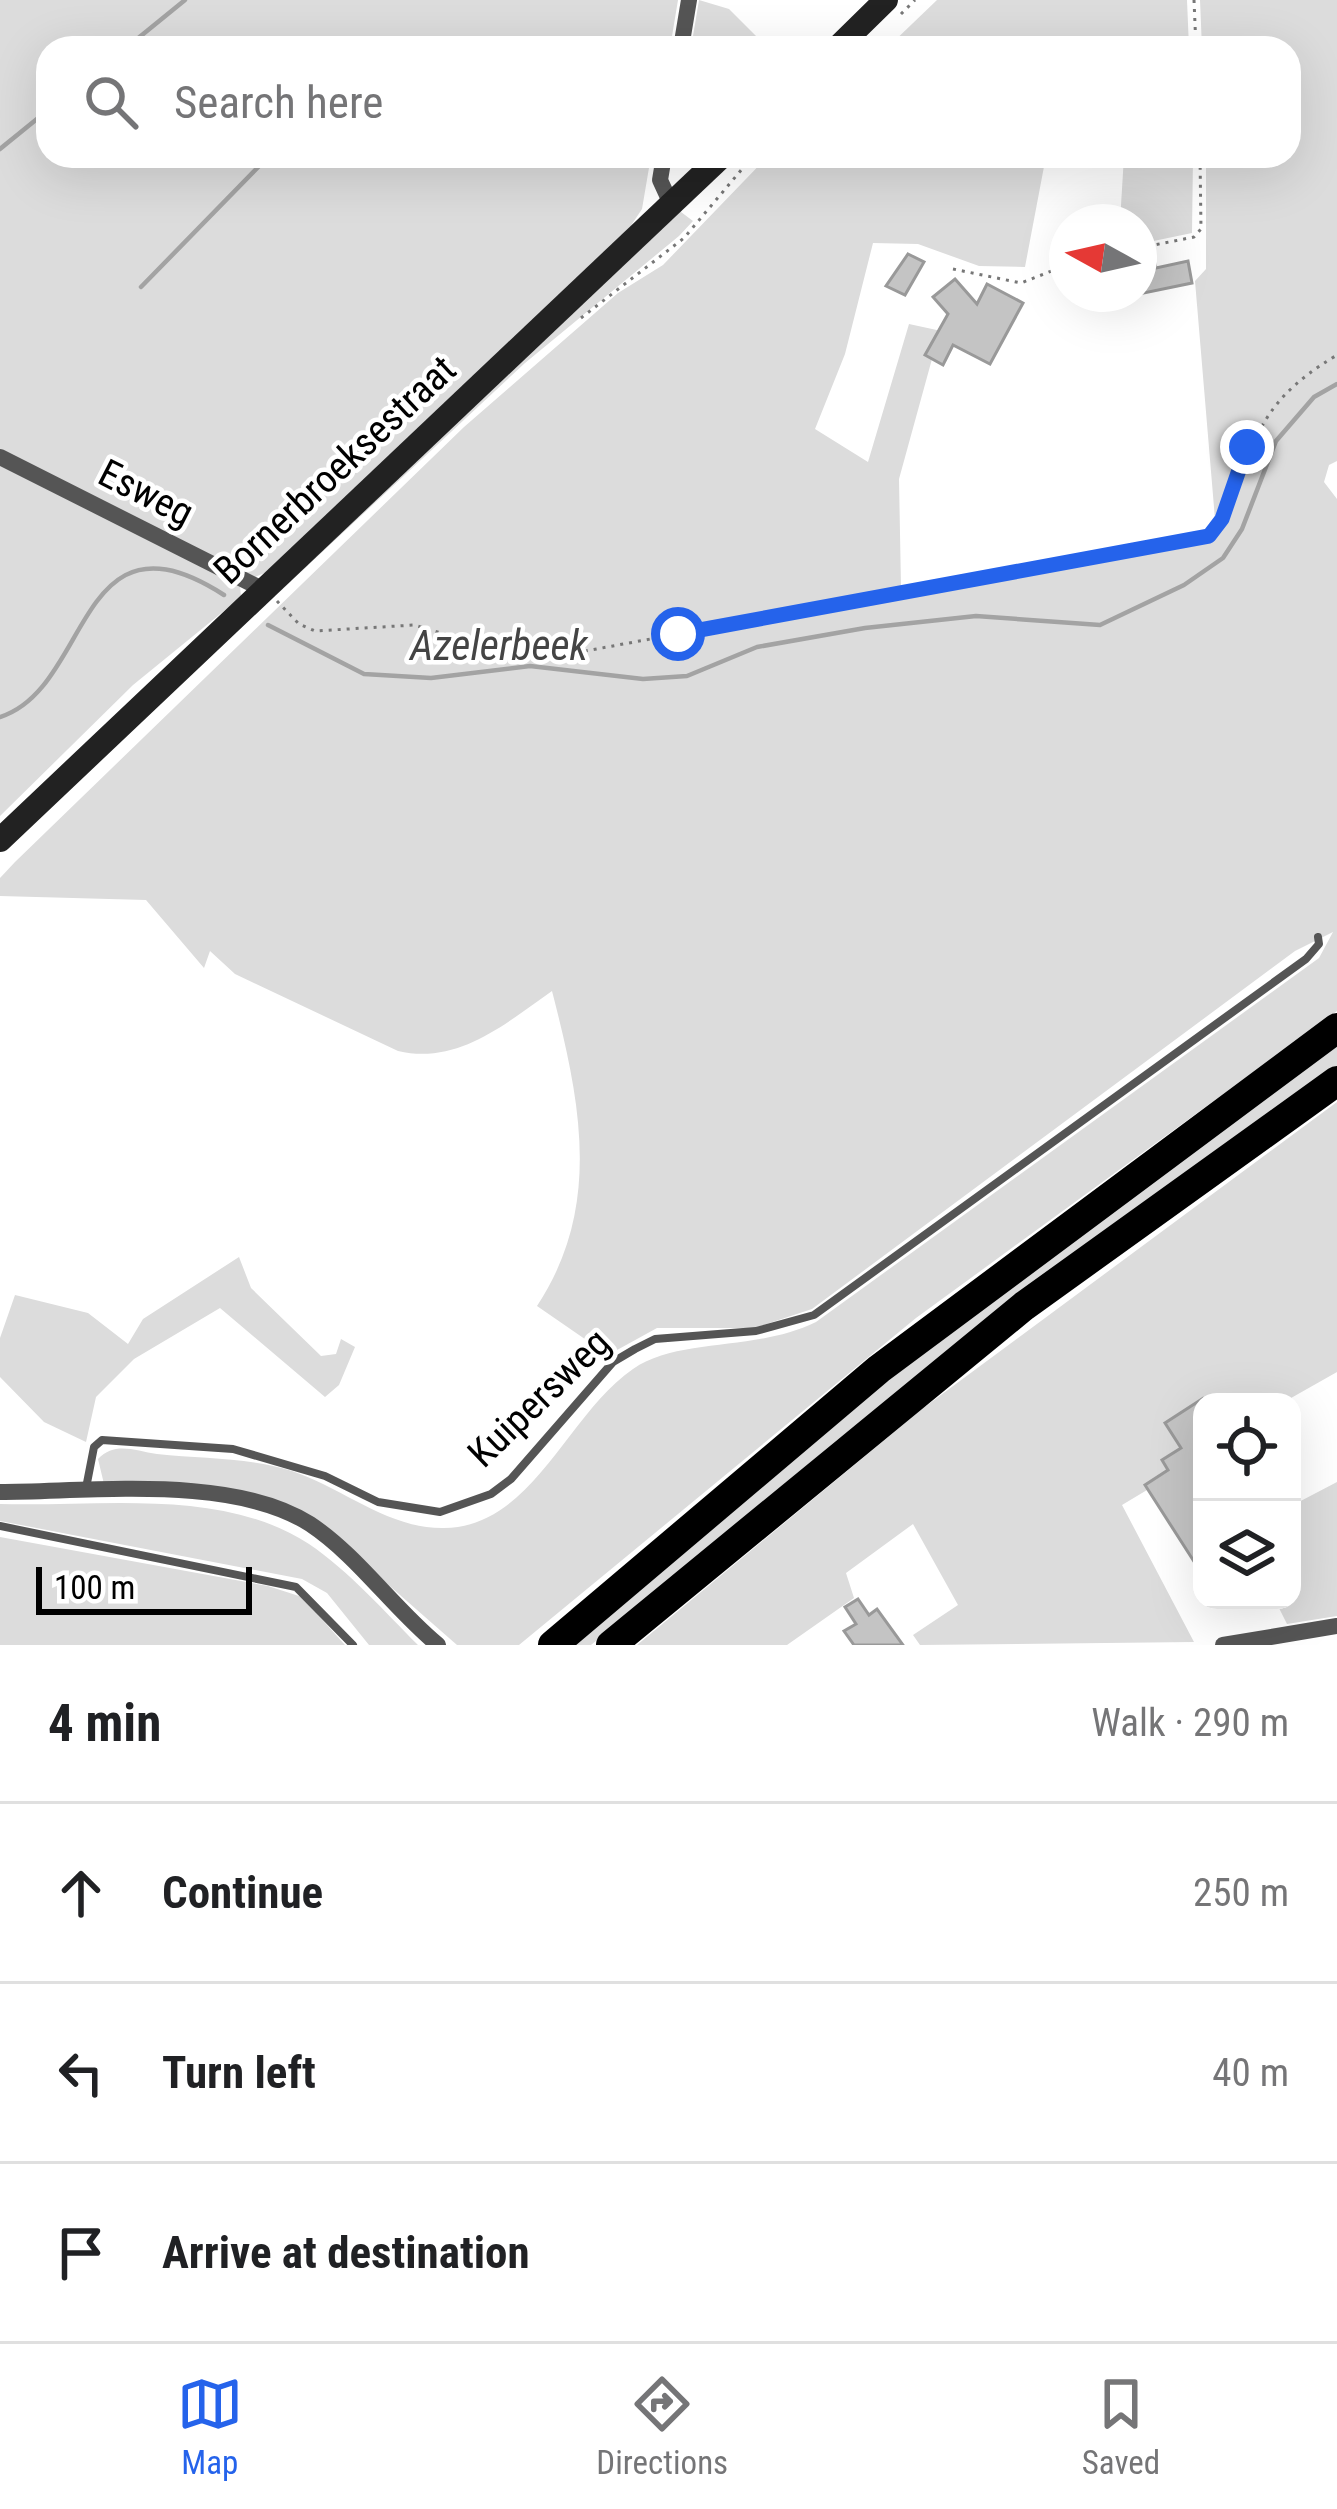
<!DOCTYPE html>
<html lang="en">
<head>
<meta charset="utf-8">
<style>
  body { margin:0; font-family:"Roboto Condensed",sans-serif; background:#f2f2f2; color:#202124 }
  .controls { position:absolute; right:36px; bottom:36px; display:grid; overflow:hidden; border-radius:24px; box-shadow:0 12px 48px #0002 }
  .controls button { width:108px; height:108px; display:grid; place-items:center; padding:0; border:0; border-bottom:3px solid #e0e0e0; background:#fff; color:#202124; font:60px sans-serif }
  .compass { position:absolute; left:1049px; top:204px; width:108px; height:108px; border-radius:50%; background:#fff; box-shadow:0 12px 48px #0002; rotate:278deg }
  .scale { position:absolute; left:36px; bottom:30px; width:216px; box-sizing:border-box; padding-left:12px; border:6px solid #000; border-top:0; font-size:33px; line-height:42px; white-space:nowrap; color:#000; -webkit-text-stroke:9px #fff; paint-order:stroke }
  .stop { position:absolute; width:36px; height:36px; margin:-27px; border:9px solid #2563eb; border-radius:50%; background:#fff }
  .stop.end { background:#2563eb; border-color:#fff; box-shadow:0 3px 12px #0008 }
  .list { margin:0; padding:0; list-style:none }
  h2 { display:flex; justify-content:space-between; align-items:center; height:156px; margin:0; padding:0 48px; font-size:51px }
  h2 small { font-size:39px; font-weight:400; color:#757577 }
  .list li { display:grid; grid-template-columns:78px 1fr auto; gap:36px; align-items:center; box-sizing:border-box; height:180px; padding:0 48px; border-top:3px solid #e0e0e0 }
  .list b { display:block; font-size:45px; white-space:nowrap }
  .list em { font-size:39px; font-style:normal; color:#757577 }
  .icon { flex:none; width:66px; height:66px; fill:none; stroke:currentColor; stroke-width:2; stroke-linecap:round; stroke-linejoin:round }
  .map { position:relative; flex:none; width:1337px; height:1645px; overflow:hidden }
  .search { position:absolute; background:#fff; box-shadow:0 12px 48px #0002; left:36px; right:36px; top:36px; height:132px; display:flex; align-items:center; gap:30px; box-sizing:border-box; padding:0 42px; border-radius:36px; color:#757577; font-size:45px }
  .sheet { height:696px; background:#fff }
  nav { display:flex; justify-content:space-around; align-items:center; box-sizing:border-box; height:168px; border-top:3px solid #e0e0e0; background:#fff; font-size:33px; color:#757577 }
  nav a { display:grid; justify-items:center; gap:6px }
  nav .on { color:#2563eb }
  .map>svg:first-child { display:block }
  .green { fill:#dcdcdc }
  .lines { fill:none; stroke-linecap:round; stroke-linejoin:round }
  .stream { stroke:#a3a3a3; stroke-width:4.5 }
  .building { fill:#c4c4c4; stroke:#999; stroke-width:3 }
  .path { stroke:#777; stroke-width:3; stroke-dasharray:3 6; stroke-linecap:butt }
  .lane { stroke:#555; stroke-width:8 }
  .street { stroke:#555; stroke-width:16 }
  .secondary { stroke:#222; stroke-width:24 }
  .highway { stroke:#000; stroke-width:30 }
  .route { stroke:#2563eb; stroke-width:15 }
  .labels { text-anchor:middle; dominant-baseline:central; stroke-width:9; stroke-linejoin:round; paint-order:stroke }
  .street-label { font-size:39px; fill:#000; stroke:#fff }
  .water-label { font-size:42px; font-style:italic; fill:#444; stroke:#fff }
</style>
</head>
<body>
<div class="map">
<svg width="1337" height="1645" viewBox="0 0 1337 1645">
  <rect width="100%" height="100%" fill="#fff"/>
  <g class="green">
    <path d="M0,0H678L670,48H48V156H651L642,209L622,239L269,571L255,577L0,453Z"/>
    <path d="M699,0L729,9L768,48H691Z"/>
    <path d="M937,0H1187L1189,48H887Z"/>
    <path d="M1200,0H1337V461L1329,465L1324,482L1337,499V1011L916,1318L519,1645H457L311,1517C247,1479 176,1485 104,1484L98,1459C115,1441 135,1451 157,1454C203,1459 248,1457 292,1471C343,1488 388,1529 444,1528C533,1527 567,1414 633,1369C680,1337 755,1352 816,1322L1319,958L1333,932L1295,951L812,1309L754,1328H657L608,1355L537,1306C603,1206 580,1100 552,991C505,1024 458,1065 398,1051L235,974L210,951L204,968L146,900L0,896V878L15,862L464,427L618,293L663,265L768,156H1046L1025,267L979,266L918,244L873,243L845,354L815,429L868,462L909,324L946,332L932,359L899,479L901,587L1216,531L1195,281L1206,269V156H1289V48H1202Z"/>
    <path d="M1124,156H1193L1192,233L1139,244V222H1120Z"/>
    <path d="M677,209L693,221L679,236L525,363L275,596Z"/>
    <path d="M0,462L240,586L241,597L133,685L0,816Z"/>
    <path d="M1337,1045V1068L837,1440L591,1645H568L810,1439Z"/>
    <path d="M1337,1102V1372L1284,1402H1202V1457L1122,1505L1194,1642L920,1645L913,1635L958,1605L913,1524L846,1573L854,1598L787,1645H637L922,1409Z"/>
    <path d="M239,1257L251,1288L321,1356L336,1354L341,1339L355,1347L339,1385L325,1397L220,1308L134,1359L96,1397L86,1442L44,1422L0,1377V1338L15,1295L88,1313L128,1344L143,1319Z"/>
    <path d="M1337,1482V1616L1287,1624L1275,1600H1292V1534L1299,1531L1293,1505Z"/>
    <path d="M0,1504C100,1507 222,1487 309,1544C350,1572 383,1610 418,1645H369L327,1593L302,1579L0,1521Z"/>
    <path d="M0,1537L268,1586L302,1597L345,1645H0Z"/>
  </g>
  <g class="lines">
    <g class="stream">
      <path d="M126,48L185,0"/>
      <path d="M0,149L48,110"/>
      <path d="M141,287L269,156"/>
      <path d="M268,625L364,674L431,678L530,666L643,679L687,676L757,647L865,628L976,616L1100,625L1184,585L1223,558L1242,529L1276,441L1314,397L1337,384"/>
      <path d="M0,717C92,688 76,500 224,595"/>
    </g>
  </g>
  <g class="building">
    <path d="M1152,251L1156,268L1188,261L1192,283L1139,294V253Z"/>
    <path d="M908,254L924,262L905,295L886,286Z"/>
    <path d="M955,279L977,304L987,284L1023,303L990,364L953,345L943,365L925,355L948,314L933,297Z"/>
    <path d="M1202,1399V1574L1145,1485L1168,1470L1162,1460L1181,1448L1165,1423Z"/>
    <path d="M858,1599L869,1615L877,1609L903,1645H854L844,1631L856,1624L845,1607Z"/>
  </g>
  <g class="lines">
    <g class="path">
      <path d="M1194,0L1196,48"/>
      <path d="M901,14L915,0"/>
      <path d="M1139,248L1194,237L1201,229L1200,156"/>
      <path d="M953,269L1021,283L1067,265"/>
      <path d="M581,318L684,238L753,156"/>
      <path d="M277,601L299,624L315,631L414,625L505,652L553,657L1197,538L1216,529C1260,447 1247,409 1337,355"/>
    </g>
    <g class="lane">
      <path d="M86,1488L94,1447L102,1440L233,1449L325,1476L378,1502L440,1512L491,1494L511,1479L613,1362L635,1349L655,1339L756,1331L814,1315L1306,959L1319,944L1318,937"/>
      <path d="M0,1526L296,1587L353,1645"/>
    </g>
    <g class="street">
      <path d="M681,48L689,0"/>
      <path d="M664,156L660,180L671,204"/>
      <path d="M0,457L262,589"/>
      <path d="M0,1492C91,1492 232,1474 310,1524C358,1556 393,1608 438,1645"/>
      <path d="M1223,1645L1337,1626"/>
    </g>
    <g class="secondary">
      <path d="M837,48L886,0"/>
      <path d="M0,840L722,156"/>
    </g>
    <g class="highway">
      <path d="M553,1645L879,1369L1337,1028"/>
      <path d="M611,1645L1024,1306L1337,1081"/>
    </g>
  </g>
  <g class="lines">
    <path class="route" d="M678,634L1209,536L1222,519L1247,447"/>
  </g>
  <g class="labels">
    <g class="street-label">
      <text transform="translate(335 470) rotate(-43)">Bornerbroeksestraat</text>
      <text transform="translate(146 493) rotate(27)">Esweg</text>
      <text transform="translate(539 1398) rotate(-44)">Kuipersweg</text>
    </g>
    <g class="water-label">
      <text x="499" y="645">Azelerbeek</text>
    </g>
  </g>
</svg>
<div class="controls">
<button><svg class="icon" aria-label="locate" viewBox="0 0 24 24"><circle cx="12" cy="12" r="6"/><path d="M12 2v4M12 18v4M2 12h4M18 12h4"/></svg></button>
<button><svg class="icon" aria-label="layers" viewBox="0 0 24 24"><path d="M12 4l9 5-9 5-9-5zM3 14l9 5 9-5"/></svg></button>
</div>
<svg class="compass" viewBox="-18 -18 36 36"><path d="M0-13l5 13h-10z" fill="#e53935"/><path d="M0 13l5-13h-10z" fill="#757577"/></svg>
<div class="scale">100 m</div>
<div class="stop" style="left:678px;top:634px"></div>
<div class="stop end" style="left:1247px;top:447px"></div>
<div class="search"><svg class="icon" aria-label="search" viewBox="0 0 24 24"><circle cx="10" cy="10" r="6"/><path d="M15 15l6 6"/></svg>Search here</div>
</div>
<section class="sheet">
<h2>4 min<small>Walk · 290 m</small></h2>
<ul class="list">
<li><svg class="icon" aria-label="ahead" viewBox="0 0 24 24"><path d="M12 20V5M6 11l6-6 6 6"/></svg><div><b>Continue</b></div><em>250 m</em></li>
<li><svg class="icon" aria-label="left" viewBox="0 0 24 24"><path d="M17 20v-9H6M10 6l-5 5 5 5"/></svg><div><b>Turn left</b></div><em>40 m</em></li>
<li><svg class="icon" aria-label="arrive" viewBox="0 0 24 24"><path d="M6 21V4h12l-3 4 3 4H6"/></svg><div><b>Arrive at destination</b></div></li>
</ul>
</section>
<nav>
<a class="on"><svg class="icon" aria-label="map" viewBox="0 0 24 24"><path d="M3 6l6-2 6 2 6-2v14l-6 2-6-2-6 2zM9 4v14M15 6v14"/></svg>Map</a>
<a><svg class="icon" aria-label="directions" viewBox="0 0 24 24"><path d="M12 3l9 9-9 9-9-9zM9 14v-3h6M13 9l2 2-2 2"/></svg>Directions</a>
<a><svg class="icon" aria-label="saved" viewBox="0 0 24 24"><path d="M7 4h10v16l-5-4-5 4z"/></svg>Saved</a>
</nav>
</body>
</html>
